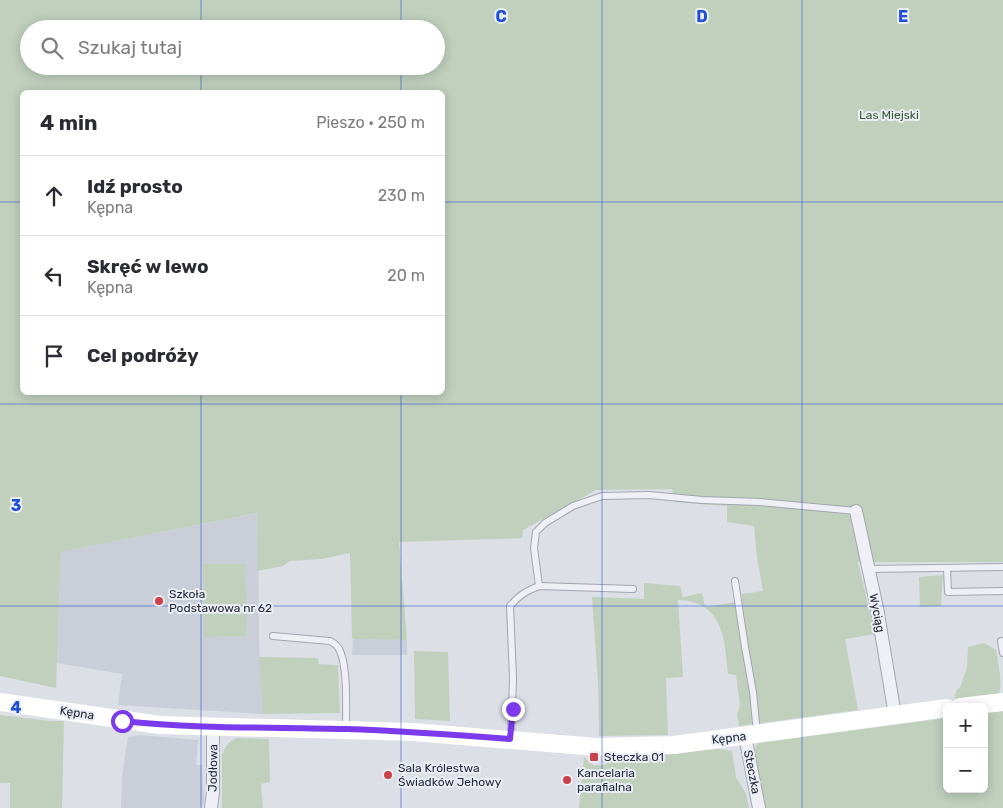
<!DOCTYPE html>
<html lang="pl">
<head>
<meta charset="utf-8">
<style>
  body { margin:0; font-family:Rubik,sans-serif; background:#f2f2f3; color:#2b2b33 }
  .controls { position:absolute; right:15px; bottom:15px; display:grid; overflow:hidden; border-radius:8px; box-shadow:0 2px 12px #0003 }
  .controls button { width:45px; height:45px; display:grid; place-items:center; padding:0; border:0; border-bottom:1px solid #e1e1e2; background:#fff; color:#2b2b33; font:25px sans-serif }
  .stop { position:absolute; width:15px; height:15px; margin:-11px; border:4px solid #7c3aed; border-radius:50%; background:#fff }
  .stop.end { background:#7c3aed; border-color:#fff; box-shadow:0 1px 5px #0008 }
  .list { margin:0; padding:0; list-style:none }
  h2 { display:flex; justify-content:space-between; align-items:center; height:65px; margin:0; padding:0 20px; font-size:21px }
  h2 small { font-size:16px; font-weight:400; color:#7c7c81 }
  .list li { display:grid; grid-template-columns:32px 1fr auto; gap:15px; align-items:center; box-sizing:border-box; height:80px; padding:0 20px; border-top:1px solid #e1e1e2 }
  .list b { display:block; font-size:19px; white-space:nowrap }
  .list p { margin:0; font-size:16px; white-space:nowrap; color:#7c7c81 }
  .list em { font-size:16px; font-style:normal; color:#7c7c81 }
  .icon { flex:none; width:28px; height:28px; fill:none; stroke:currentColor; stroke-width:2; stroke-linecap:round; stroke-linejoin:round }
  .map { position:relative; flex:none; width:1003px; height:808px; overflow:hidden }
  .search { position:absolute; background:#fff; box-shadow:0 2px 12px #0003; left:20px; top:20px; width:425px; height:55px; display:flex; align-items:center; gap:12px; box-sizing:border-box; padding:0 18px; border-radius:28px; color:#7c7c81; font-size:19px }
  .panel { position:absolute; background:#fff; box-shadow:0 2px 12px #0003; left:20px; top:90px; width:425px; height:305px; border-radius:8px }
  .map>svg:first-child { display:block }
  .built { fill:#caced8 }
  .green { fill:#c0d0bd; fill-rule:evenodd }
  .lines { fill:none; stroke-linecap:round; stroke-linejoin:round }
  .lane-casing { stroke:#a2a6b0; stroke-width:8 }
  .street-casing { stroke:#a2a6b0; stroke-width:14 }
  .lane { stroke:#eff0f5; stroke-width:6 }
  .street { stroke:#eff0f5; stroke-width:12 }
  .secondary { stroke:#fff; stroke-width:18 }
  .route { stroke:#7c3aed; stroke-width:6 }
  .grid { fill:none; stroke:#1d4ed8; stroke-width:1; stroke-opacity:0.55 }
  .poi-dot { fill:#cc4048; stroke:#ebeef4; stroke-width:2 }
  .labels { text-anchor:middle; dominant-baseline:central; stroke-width:4; stroke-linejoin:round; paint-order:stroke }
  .park-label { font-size:12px; fill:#375834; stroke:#ebeef4 }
  .poi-label { font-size:12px; fill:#262c3c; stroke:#ebeef4; text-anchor:start }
  .street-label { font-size:12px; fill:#262c3c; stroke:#ebeef4 }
  .grid-label { font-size:16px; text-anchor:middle; font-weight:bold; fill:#1d4ed8; stroke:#ebeef4; stroke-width:4; stroke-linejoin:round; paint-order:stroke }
</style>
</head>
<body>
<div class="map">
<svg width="1003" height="808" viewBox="0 0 1003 808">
  <rect width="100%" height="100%" fill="#dcdfe6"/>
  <g class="built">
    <path d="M258,513L259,642L263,714L118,705L122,674L57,663L61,552Z"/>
    <path d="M353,639L407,640V655H352Z"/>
    <path d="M140,735L198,740L196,765H202L204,802L201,808H121L122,777L128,737Z"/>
  </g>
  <g class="green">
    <path d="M0,0H1003V562H858L875,634L845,639L858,710L739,726L737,714L740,706L736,675L728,674C725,638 722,601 678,600L683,677L666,678L668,735L599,736L598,682L592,597L644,599V583L680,586L683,597L702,593L705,607L742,601V594L763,591L757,557L754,526L727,522V506L674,502L672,489L596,490L523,530L522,538L399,542L407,640L352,639L350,553L321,559L290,561L283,566L258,571L257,513L61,552L56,688L0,676ZM29,29H436V66H29ZM22,92H442V392H22Z"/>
    <path d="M203,564H245L247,636L204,637Z"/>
    <path d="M943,575L941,606L920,607L919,577Z"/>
    <path d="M984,643L996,650C998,663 1003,682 999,694L956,700L955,696L957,689L960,688L967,667L968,647Z"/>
    <path d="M414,651L448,652L450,721L415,719Z"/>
    <path d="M259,657L318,658L319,664L338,665L340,713L263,714Z"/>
    <path d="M1003,711V808H764L754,754L756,745L759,743L947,718V789H984V713Z"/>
    <path d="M0,715L50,721H64L62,808H10V783H0Z"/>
    <path d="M237,738L269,739L270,782L261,784L263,808H222V755C225,746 229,741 237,738Z"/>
    <path d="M717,749L732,751L736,777L746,794L749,808H579L584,757L593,765H605L612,755L675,753Z"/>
  </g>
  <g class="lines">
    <defs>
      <g id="lane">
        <path d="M947,568L948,592L1003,591"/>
        <path d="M868,569L1003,567"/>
        <path d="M735,581L745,647L753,692L757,733"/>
        <path d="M539,586L534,548L536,532L545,523L573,506L602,496L649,495L702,500L760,502L856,511"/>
        <path d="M273,636L330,641C334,643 337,645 339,649C348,665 346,709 346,729"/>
        <path d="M1001,641L1003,653"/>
        <path d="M511,738L513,678L510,606C518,596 526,591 539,586L633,589"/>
      </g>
      <g id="street">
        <path d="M856,511L877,608L895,715"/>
        <path d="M745,736L759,808"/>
        <path d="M211,808L213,792V727"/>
      </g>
    </defs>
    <use href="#lane" class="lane-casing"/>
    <use href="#street" class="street-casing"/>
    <use href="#lane" class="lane"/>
    <use href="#street" class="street"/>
    <g class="secondary">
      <path d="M0,702L160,725L413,732L597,747L674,745L947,708"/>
      <path d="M960,707L1003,702"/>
    </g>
  </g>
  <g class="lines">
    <path class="route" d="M122,721C197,729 272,727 347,729C402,731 456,735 510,739L513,709"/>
  </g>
  <path class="grid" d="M201,0V29M401,0V29M602,0V808M802,0V808M201,66V92M401,66V92M0,202H22M442,202H1003M201,392V808M401,392V808M0,404H1003M0,606H1003"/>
  <g class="poi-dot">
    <circle cx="159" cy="601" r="5"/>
    <rect x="589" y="752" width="10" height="10" rx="2.5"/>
    <circle cx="388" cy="775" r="5"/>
    <circle cx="567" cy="780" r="5"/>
  </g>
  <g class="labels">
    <g class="park-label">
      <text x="889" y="115">Las Miejski</text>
    </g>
    <g class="poi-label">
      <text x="169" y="594">Szkoła<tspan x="169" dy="14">Podstawowa nr 62</tspan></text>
      <text x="604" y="757">Steczka 01</text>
      <text x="398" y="768">Sala Królestwa<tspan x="398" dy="14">Świadków Jehowy</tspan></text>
      <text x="577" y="773">Kancelaria<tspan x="577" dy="14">parafialna</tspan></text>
    </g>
    <g class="street-label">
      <text transform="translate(877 613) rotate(79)">Wyciąg</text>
      <text transform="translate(77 713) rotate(9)">Kępna</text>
      <text transform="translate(729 738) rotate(-7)">Kępna</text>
      <text transform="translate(213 768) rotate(-89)">Jodłowa</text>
      <text transform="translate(752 772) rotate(79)">Steczka</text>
    </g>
  </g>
  <g class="grid-label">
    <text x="501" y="22">C</text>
    <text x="702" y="22">D</text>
    <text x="903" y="22">E</text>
    <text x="16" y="511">3</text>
    <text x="16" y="713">4</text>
  </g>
</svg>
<div class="controls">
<button>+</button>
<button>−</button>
</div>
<div class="stop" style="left:122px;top:721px"></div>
<div class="stop end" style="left:513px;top:709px"></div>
<div class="search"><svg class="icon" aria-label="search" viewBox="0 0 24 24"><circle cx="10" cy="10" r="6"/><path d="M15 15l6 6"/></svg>Szukaj tutaj</div>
<section class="panel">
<h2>4 min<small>Pieszo · 250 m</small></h2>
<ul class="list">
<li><svg class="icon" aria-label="ahead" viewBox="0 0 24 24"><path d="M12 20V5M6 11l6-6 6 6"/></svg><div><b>Idź prosto</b><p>Kępna</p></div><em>230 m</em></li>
<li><svg class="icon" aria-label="left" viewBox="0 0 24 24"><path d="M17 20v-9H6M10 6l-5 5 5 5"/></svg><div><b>Skręć w lewo</b><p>Kępna</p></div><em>20 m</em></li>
<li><svg class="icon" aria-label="arrive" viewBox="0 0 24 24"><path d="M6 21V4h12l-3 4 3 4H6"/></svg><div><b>Cel podróży</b></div></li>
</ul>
</section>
</div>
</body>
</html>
